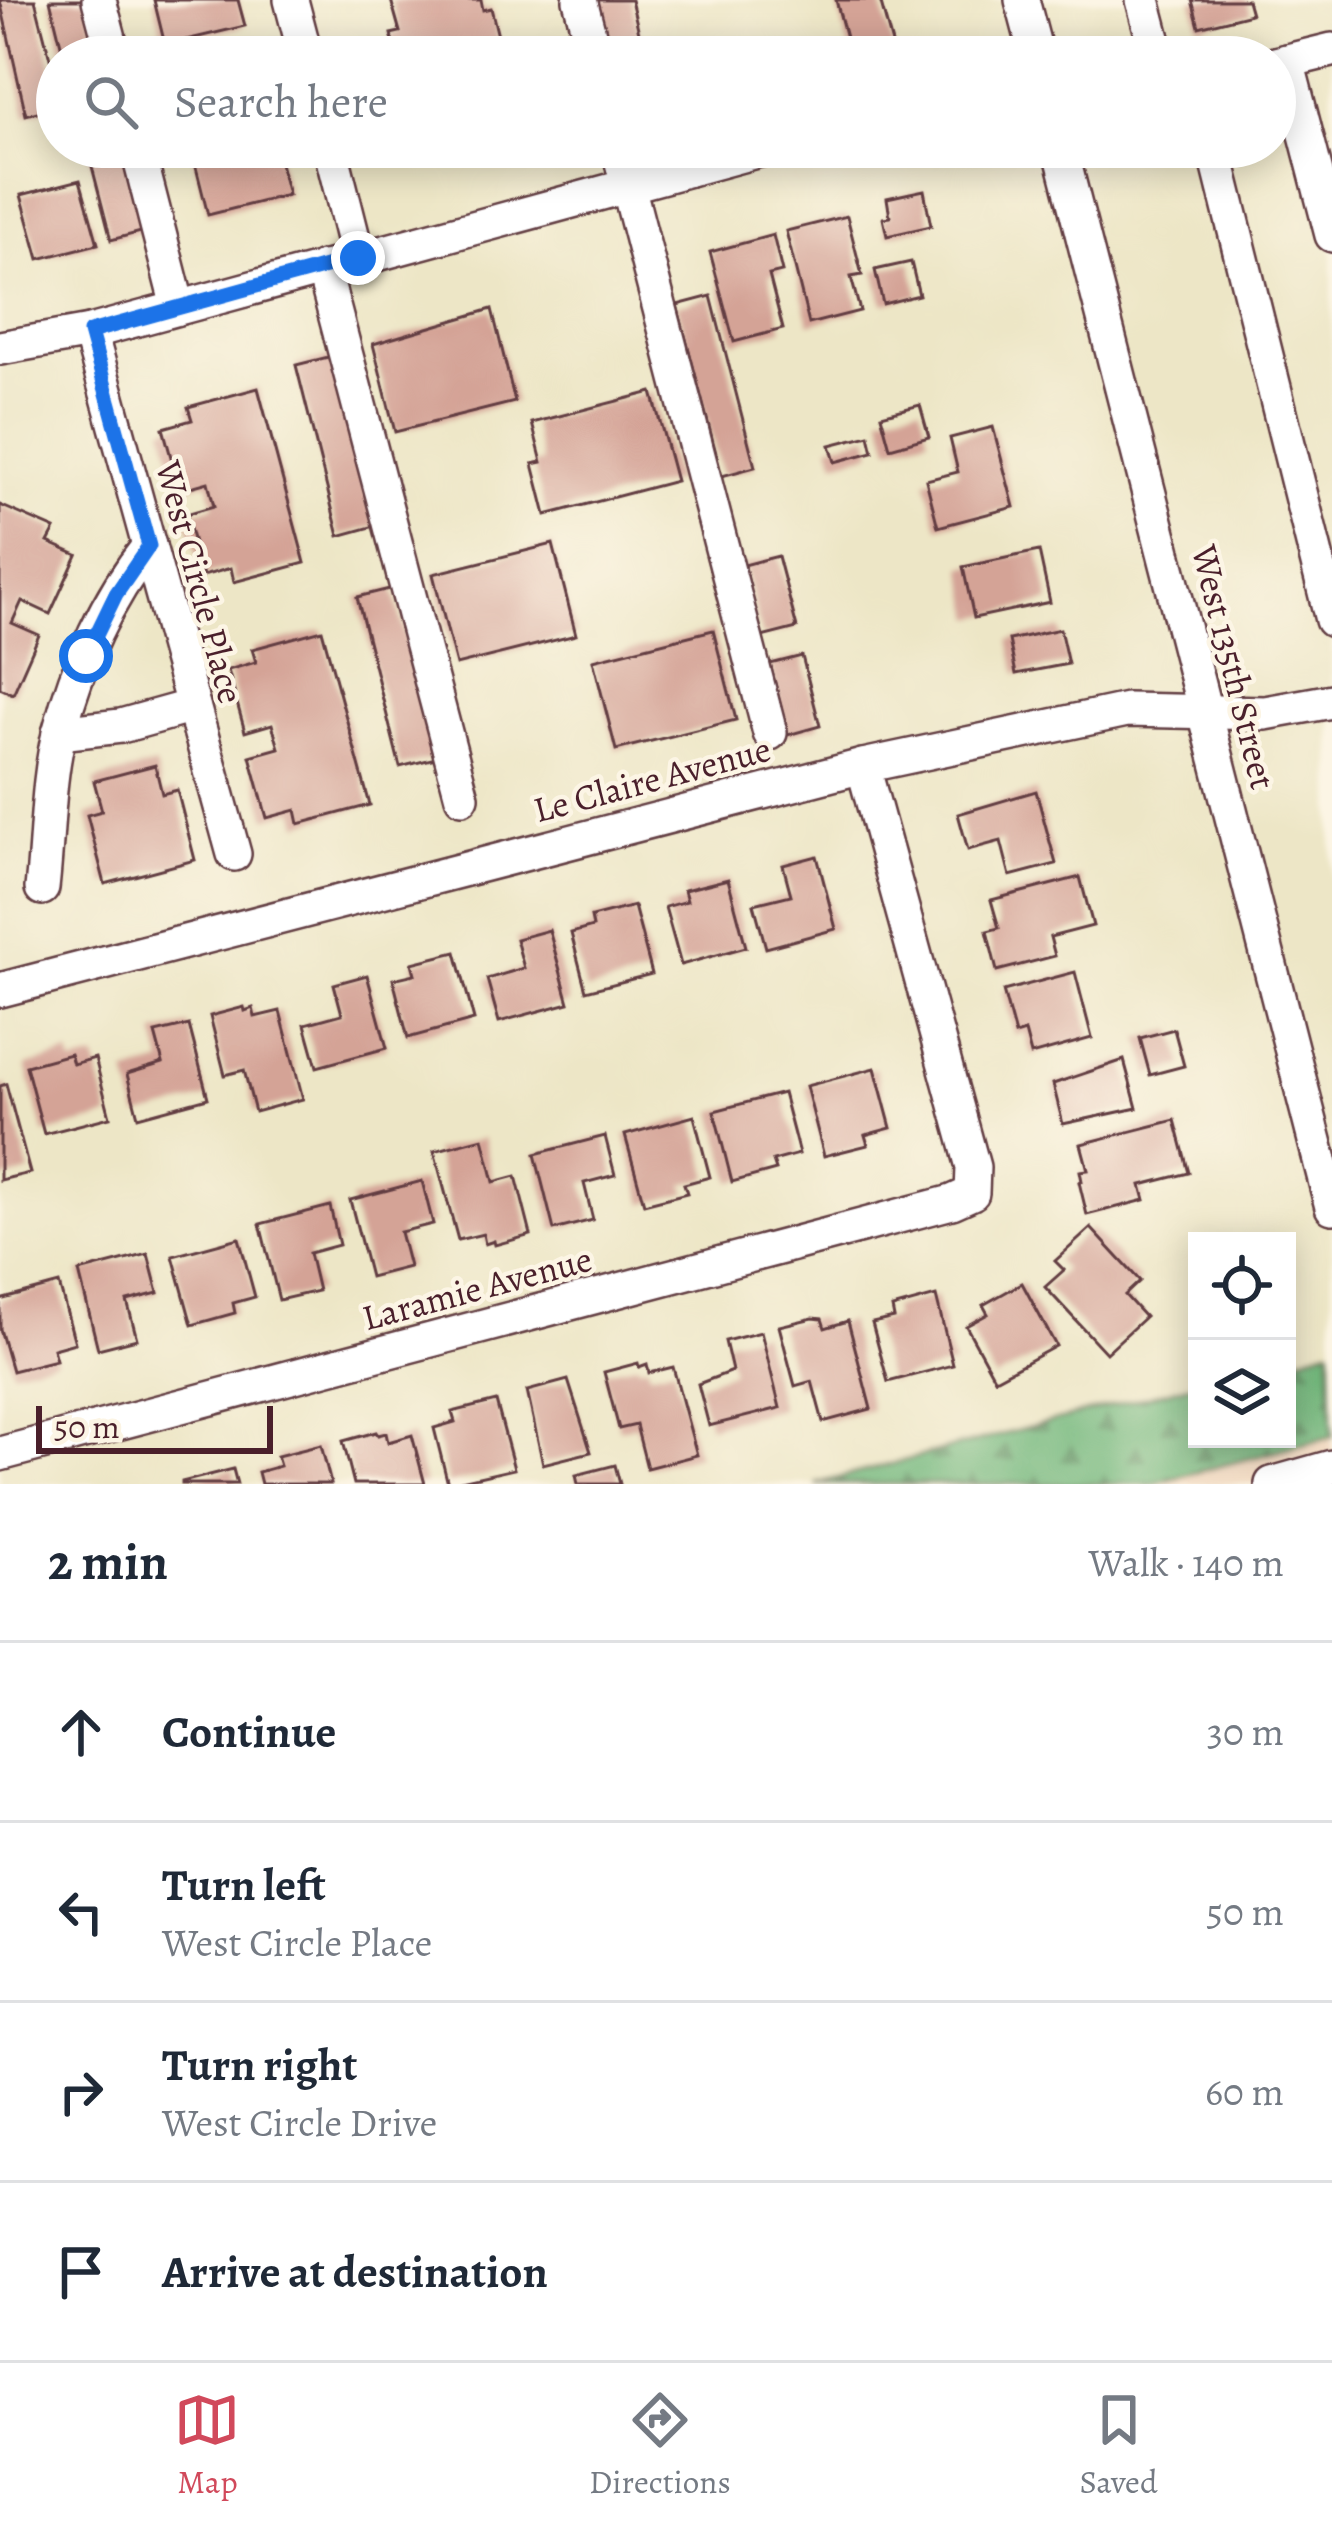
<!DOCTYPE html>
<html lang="en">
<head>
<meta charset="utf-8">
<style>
  body { margin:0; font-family:Alegreya,serif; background:#f6f6f7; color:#1f2937 }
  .controls { position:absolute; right:36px; bottom:36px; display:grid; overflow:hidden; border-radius:0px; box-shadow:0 6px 30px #0003 }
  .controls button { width:108px; height:108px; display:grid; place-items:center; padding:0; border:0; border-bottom:3px solid #e0e1e3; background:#fff; color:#1f2937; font:60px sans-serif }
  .scale { position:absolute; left:36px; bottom:30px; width:237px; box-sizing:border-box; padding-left:12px; border:6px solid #4a1f2b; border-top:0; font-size:33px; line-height:42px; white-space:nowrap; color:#4a1f2b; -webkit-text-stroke:9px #fcf5e5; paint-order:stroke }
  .stop { position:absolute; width:36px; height:36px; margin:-27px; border:9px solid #1a73e8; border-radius:50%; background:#fff }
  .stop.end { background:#1a73e8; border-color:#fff; box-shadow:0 3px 12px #0008 }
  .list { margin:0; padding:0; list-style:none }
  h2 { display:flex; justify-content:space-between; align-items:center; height:156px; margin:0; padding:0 48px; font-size:51px }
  h2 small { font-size:39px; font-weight:400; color:#747a83 }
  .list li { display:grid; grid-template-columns:78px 1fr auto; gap:36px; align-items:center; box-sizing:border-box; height:180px; padding:0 48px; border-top:3px solid #e0e1e3 }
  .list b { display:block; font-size:45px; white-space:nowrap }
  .list p { margin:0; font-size:39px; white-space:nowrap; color:#747a83 }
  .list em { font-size:39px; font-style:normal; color:#747a83 }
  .icon { flex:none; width:66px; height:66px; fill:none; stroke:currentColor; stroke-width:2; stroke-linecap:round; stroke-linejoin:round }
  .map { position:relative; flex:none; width:1332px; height:1484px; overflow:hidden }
  .search { position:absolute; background:#fff; box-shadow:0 6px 30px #0003; left:36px; right:36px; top:36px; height:132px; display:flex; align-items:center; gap:30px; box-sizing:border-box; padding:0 42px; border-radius:66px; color:#747a83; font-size:45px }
  .sheet { height:876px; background:#fff }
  nav { display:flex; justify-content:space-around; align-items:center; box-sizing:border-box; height:168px; border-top:3px solid #e0e1e3; background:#fff; font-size:33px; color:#747a83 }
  nav a { display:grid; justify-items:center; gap:6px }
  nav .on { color:#d1495b }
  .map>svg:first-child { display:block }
  .built { fill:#f0d5bc }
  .forest { fill:url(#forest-firs); stroke:#5e6b53; stroke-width:3 }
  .building { fill:#d4a396 }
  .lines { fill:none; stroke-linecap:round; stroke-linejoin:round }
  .minor-casing { stroke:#623d42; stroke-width:38 }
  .minor { stroke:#fff; stroke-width:33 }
  .route { stroke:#1a73e8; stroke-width:15 }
  .labels { text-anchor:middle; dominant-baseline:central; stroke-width:9; stroke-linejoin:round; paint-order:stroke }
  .street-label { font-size:36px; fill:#4a1f2b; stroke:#fcf5e5 }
</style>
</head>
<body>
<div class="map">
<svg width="1332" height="1484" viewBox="0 0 1332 1484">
  <defs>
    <pattern id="forest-firs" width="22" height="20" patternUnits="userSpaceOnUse" patternTransform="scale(3)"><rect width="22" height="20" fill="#72b77b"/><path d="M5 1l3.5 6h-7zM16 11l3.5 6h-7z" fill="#609465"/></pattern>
  </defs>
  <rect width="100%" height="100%" fill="#fcf5e5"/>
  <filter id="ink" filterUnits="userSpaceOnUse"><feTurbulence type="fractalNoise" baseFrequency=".00833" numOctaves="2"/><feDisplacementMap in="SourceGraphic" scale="24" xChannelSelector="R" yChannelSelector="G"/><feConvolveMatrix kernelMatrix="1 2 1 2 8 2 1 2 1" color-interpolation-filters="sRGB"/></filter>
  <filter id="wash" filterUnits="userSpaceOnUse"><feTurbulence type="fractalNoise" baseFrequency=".004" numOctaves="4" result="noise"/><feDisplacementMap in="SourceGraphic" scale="48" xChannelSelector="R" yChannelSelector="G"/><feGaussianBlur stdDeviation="2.7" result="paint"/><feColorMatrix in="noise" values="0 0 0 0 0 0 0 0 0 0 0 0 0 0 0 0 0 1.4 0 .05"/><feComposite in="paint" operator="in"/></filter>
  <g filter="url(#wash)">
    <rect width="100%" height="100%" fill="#ede6c6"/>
    <path class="built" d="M1332,1437V1484H1151Z"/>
    <path class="forest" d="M1330,1348L1332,1437L1151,1484H816L1197,1383V1439H1287V1360Z"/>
    <g id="blocks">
      <g class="building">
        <path d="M0,0H35L57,86V107L26,115Z"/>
        <path d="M50,0H86L101,57H64Z"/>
        <path d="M154,0H238L245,26L165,45Z"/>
        <path d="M391,0H481L483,10L491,8L503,57H397L391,34L400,32Z"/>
        <path d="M592,0H631L645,57H607Z"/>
        <path d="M836,0H880L894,51L851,57Z"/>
        <path d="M1192,0H1247L1251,14L1199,27Z"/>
        <path d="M87,147H124L145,231L111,240Z"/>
        <path d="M191,147H276L288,195L208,215Z"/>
        <path d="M80,180L98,244L39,259L21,195Z"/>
        <path d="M924,190L931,226L887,236L883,218L890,217L887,198Z"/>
        <path d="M847,216L862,275L851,277L860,311L809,324L786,231Z"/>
        <path d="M773,235L782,272L769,275L783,329L734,342L710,252Z"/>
        <path d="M911,262L919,295L883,304L875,270Z"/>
        <path d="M711,296L755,467L722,476L677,305Z"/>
        <path d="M492,309L515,402L395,432L373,344Z"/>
        <path d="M332,356L375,526L339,536L296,365Z"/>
        <path d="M258,388L305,563L234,582L231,568L203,576L186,514L214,506L208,482L180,490L163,428L192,420L188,407Z"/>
        <path d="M652,392L676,481L546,515L533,464L542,462L532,423Z"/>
        <path d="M920,405L929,437L890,448L881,415Z"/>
        <path d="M993,427L1014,507L938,527L926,480L958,472L950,438Z"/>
        <path d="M869,435L873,452L835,462L830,445Z"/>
        <path d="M0,505L55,529L48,542L77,555L50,614L22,601L12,623L39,635L13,694L0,688Z"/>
        <path d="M553,544L576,635L456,665L433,574Z"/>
        <path d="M1039,551L1050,602L974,618L963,567Z"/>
        <path d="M778,556L797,628L762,637L744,565Z"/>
        <path d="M393,588L436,758L400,767L357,597Z"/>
        <path d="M1060,629L1068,664L1016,674L1009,640Z"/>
        <path d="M322,630L370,805L299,824L296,810L267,818L250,756L279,748L272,724L245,732L228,670L256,662L252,649Z"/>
        <path d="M713,630L736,720L616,750L593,660Z"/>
        <path d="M802,656L820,726L788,735L770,664Z"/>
        <path d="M155,765L162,794L177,790L195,860L105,884L87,815L102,811L94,781Z"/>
        <path d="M1036,791L1056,864L1010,876L1001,841L968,850L958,814Z"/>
        <path d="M817,856L836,929L766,948L754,904L791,895L783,865Z"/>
        <path d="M1080,877L1093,926L1050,937L1055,956L997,971L987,931L999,928L991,900Z"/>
        <path d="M728,879L746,947L681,965L665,907L687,901L684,890Z"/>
        <path d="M634,906L652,974L586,991L571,933L593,927L591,917Z"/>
        <path d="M549,930L569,1003L499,1022L487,979L524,968L516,939Z"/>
        <path d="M456,952L474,1020L408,1038L393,979L415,974L412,963Z"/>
        <path d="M1075,972L1092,1038L1031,1055L1025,1032L1015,1035L1003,991Z"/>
        <path d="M367,975L387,1048L317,1067L305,1024L342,1014L334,984Z"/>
        <path d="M244,1007L245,1011L253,1008L255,1017L280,1011L303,1099L255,1112L244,1070L225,1075L210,1016Z"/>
        <path d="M189,1025L208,1098L138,1117L127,1074L163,1063L155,1033Z"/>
        <path d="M1174,1029L1184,1066L1150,1075L1140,1038Z"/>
        <path d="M70,1054L73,1064L95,1058L110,1117L44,1134L26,1066Z"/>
        <path d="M1124,1060L1137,1108L1063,1124L1053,1084Z"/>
        <path d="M875,1068L891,1128L865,1135L868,1145L824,1156L806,1086Z"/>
        <path d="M6,1084L30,1173L0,1180V1086Z"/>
        <path d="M783,1093L799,1154L773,1161L776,1170L732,1182L714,1111Z"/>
        <path d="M694,1116L710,1177L684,1184L687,1193L644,1204L625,1135Z"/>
        <path d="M1175,1120L1189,1173L1141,1185L1145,1200L1087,1215L1079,1182L1082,1181L1080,1171L1088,1170L1081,1144Z"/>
        <path d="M605,1136L615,1175L584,1183L593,1220L554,1230L535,1154Z"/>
        <path d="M483,1138L494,1182L516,1176L531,1235L495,1245L494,1241L485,1244L483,1234L458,1240L434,1151Z"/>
        <path d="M422,1181L433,1224L400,1232L409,1267L370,1277L350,1200Z"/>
        <path d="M330,1206L339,1245L309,1253L318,1291L279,1300L260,1224Z"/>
        <path d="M1091,1228L1140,1281L1125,1295L1145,1317L1106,1353L1045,1287L1064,1270L1055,1261Z"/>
        <path d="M239,1238L255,1297L233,1303L235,1313L192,1325L173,1256Z"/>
        <path d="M148,1254L158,1293L127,1301L137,1339L98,1349L79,1272Z"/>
        <path d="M1022,1283L1056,1346L995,1379L966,1326L988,1314L983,1305Z"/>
        <path d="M59,1284L75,1343L53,1349L56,1360L12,1371L0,1329V1300Z"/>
        <path d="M936,1296L953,1365L888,1382L872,1323L894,1318L892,1308Z"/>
        <path d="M813,1318L822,1319L825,1328L848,1321L871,1409L823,1422L812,1381L795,1386L779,1326Z"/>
        <path d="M761,1332L780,1408L709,1426L698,1384L732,1371L725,1341Z"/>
        <path d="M638,1363L639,1367L647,1364L649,1373L673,1367L697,1455L647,1468L636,1425L619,1429L604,1372Z"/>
        <path d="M568,1380L591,1452L543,1464L527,1391Z"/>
        <path d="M496,1401L514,1469L448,1484L434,1428L455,1422L452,1412Z"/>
        <path d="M376,1432L378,1435L386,1433L388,1442L412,1435L425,1484H354L343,1441Z"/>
        <path d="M321,1445L331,1484H261L258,1472L280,1466L277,1456Z"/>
        <path d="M615,1465L620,1484H578L576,1475Z"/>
        <path d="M233,1469L237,1484H182V1482Z"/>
      </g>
    </g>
  </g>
  <g filter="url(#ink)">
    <use href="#blocks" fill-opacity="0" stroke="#623d42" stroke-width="3"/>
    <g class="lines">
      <defs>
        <g id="minor">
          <path d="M99,0L114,57"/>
          <path d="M291,0L306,57"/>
          <path d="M580,0L595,57"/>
          <path d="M1022,0L1037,57"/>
          <path d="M1143,0L1158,57"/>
          <path d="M1287,61L1332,235"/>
          <path d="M1275,64L1332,50"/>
          <path d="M137,147L178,307"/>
          <path d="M330,147L358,258"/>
          <path d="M618,147L770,733"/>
          <path d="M1060,147L1332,1207"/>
          <path d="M1214,147L1332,620"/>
          <path d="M323,268L462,797"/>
          <path d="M90,332L234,854"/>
          <path d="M0,348L90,332L771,147"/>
          <path d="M59,733L121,726L193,706"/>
          <path d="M42,888C48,837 47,780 60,730C77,665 107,598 149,546"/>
          <path d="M0,990L863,766L1127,710L1265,713L1332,701"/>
          <path d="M0,1454L952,1202L972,1193L973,1167L863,766"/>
          <path d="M1272,1484L1332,1467"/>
        </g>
      </defs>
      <use href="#minor" class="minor-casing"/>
      <use href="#minor" class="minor"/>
    </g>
  </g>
  <g class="lines" filter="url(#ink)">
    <path class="route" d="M86,656L116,594L149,546L90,332L358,258"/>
  </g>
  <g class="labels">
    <g class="street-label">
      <text transform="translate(200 582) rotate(75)">West Circle Place</text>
      <text transform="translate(1234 667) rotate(76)">West 135th Street</text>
      <text transform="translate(652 779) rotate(-15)">Le Claire Avenue</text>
      <text transform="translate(477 1288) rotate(-15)">Laramie Avenue</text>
    </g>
  </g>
</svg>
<div class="controls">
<button><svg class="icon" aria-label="locate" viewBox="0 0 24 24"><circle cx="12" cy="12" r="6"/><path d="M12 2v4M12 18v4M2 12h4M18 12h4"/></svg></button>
<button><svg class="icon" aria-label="layers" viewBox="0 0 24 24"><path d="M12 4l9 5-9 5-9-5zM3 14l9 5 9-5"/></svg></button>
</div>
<div class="scale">50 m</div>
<div class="stop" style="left:86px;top:656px"></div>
<div class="stop end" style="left:358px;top:258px"></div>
<div class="search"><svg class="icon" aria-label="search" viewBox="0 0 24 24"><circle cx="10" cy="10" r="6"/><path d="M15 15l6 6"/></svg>Search here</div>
</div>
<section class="sheet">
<h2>2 min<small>Walk · 140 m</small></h2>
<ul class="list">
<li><svg class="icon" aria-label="ahead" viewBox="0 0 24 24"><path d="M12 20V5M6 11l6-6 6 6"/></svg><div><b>Continue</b></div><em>30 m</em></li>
<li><svg class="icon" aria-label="left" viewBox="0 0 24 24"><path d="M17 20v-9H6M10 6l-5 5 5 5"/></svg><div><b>Turn left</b><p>West Circle Place</p></div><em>50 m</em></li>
<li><svg class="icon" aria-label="right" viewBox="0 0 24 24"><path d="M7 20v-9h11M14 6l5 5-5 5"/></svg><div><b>Turn right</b><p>West Circle Drive</p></div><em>60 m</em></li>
<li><svg class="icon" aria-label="arrive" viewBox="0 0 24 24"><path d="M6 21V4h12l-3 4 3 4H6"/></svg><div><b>Arrive at destination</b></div></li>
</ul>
</section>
<nav>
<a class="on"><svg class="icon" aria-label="map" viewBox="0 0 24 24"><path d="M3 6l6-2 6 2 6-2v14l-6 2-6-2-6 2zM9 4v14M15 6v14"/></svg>Map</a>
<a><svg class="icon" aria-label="directions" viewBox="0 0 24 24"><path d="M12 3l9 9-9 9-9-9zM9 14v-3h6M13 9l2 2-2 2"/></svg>Directions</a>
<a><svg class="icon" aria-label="saved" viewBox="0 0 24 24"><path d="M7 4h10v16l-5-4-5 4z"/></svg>Saved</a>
</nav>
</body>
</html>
